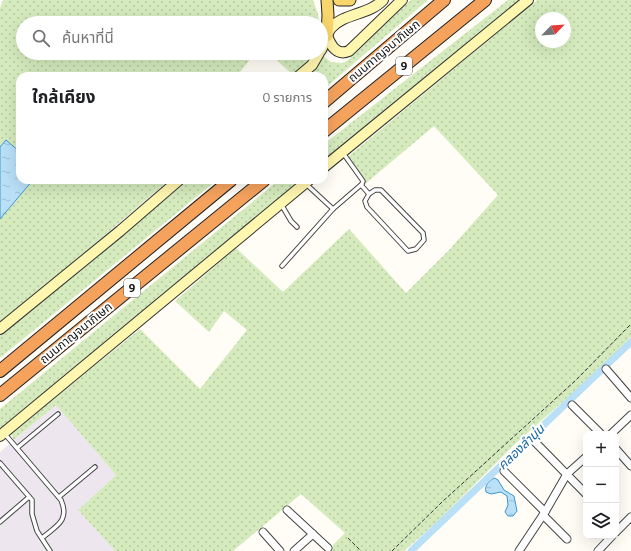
<!DOCTYPE html>
<html lang="th">
<head>
<meta charset="utf-8">
<style>
  body { margin:0; font-family:Bitter,"Noto Sans Thai",serif; background:#f2f2f2; color:#202124 }
  .controls { position:absolute; right:12px; bottom:12px; display:grid; overflow:hidden; border-radius:8px; box-shadow:0 4px 16px #0002 }
  .controls button { width:36px; height:36px; display:grid; place-items:center; padding:0; border:0; border-bottom:1px solid #e0e0e0; background:#fff; color:#202124; font:20px sans-serif }
  .compass { position:absolute; left:535px; top:12px; width:36px; height:36px; border-radius:50%; background:#fff; box-shadow:0 4px 16px #0002; rotate:65deg }
  .list { margin:0; padding:0; list-style:none }
  h2 { display:flex; justify-content:space-between; align-items:center; height:52px; margin:0; padding:0 16px; font-size:17px }
  h2 small { font-size:13px; font-weight:400; color:#757577 }
  .icon { flex:none; width:22px; height:22px; fill:none; stroke:currentColor; stroke-width:2; stroke-linecap:round; stroke-linejoin:round }
  .map { position:relative; flex:none; width:631px; height:551px; overflow:hidden }
  .search { position:absolute; background:#fff; box-shadow:0 4px 16px #0002; left:16px; top:16px; width:312px; height:44px; display:flex; align-items:center; gap:10px; box-sizing:border-box; padding:0 14px; border-radius:22px; color:#757577; font-size:15px }
  .panel { position:absolute; background:#fff; box-shadow:0 4px 16px #0002; left:16px; top:72px; width:312px; height:112px; border-radius:12px }
  .map>svg:first-child { display:block }
  .industrial { fill:#eee6ef }
  .grass { fill:url(#grass-dots); fill-rule:evenodd }
  .water { fill:url(#water-ripples); stroke:#3f96cf }
  .lines { fill:none; stroke-linecap:round; stroke-linejoin:round }
  .canal { stroke:#b9e0f7; stroke-width:7 }
  .lane-casing { stroke:#444; stroke-width:5.5 }
  .street-casing { stroke:#444; stroke-width:9 }
  .secondary-casing { stroke:#333; stroke-width:12 }
  .primary-casing { stroke:#222; stroke-width:13 }
  .highway-casing { stroke:#222; stroke-width:14 }
  .path { stroke:#333; stroke-width:1; stroke-dasharray:4 2; stroke-linecap:butt }
  .lane { stroke:#fff; stroke-width:3.5 }
  .street { stroke:#fff; stroke-width:7 }
  .secondary { stroke:#fff6b0; stroke-width:10 }
  .primary { stroke:#f9d66b; stroke-width:11 }
  .highway { stroke:#f5a25d; stroke-width:12 }
  .labels { text-anchor:middle; dominant-baseline:central; stroke-width:4; stroke-linejoin:round; paint-order:stroke }
  .shield { fill:#fff; stroke:#585858; stroke-width:1 }
  .shield-label { font-size:11px; font-weight:bold; fill:#111 }
  .street-label { font-size:12px; fill:#111; stroke:#fff }
  .water-label { font-size:13px; font-style:italic; fill:#1768a6; stroke:#fff }
</style>
</head>
<body>
<div class="map">
<svg width="631" height="551" viewBox="0 0 631 551">
  <defs>
    <pattern id="grass-dots" width="8" height="8" patternUnits="userSpaceOnUse"><rect width="8" height="8" fill="#d5ebbd"/><path d="M2 2h.1M6 6h.1" fill="none" stroke="#b6c8a1" stroke-width="1.8" stroke-linecap="round"/></pattern>
    <pattern id="water-ripples" width="26" height="14" patternUnits="userSpaceOnUse"><rect width="26" height="14" fill="#b9e0f7"/><path d="M2 4q2-2 4 0t4 0M15 11q2-2 4 0t4 0" fill="none" stroke="#9ebfd3"/></pattern>
  </defs>
  <rect width="100%" height="100%" fill="#fffdf5"/>
  <path class="industrial" d="M56,405L116,475L78,510L115,551H0V452Z"/>
  <g class="grass">
    <path d="M3,0H313L318,14L319,23H23V53H255L237,76H20V152L6,140L0,147V8Z"/>
    <path d="M411,0H428L324,89V76H309L323,56L331,62L342,63L348,60L370,38Z"/>
    <path d="M508,0H524L324,165V144Z"/>
    <path d="M537,0H631V337L601,368L516,443L438,521L404,551H327L345,533L301,494L233,551H115L78,510L116,475L56,405L14,440L11,434L140,329L200,389L247,330L224,311L209,332L175,301L236,248L283,292L349,229L406,293L450,249L498,195L434,126L365,184L344,160ZM541,18H565V42H541Z"/>
    <path d="M269,53H314L311,59L294,76Z"/>
    <path d="M33,180H169L21,307L0,323V219Z"/>
    <path d="M189,180H217L0,358V335Z"/>
    <path d="M279,180H306L0,432V409Z"/>
  </g>
  <g class="water">
    <path d="M6,140L20,152V180H33L0,219V147Z"/>
    <path d="M495,478L498,480L504,490L514,496L517,511L513,516H508L505,512L508,505L507,496L501,492L491,494L486,492C484,486 489,480 495,478Z"/>
  </g>
  <g class="lines">
    <path class="canal" d="M411,551L631,342"/>
    <defs>
      <g id="lane">
        <path d="M251,75L252,76"/>
        <path d="M306,184L333,209L362,184L363,181L343,153"/>
        <path d="M361,185L369,194"/>
        <path d="M375,190H381L423,233L424,240L416,249L408,251L367,207L365,201L369,194Z"/>
        <path d="M281,204L291,221L297,227"/>
        <path d="M282,266L333,209"/>
        <path d="M4,433L61,500C70,521 56,526 42,538"/>
        <path d="M17,448L58,414"/>
        <path d="M0,463L32,500V514L37,531L50,551"/>
        <path d="M59,497L95,467"/>
        <path d="M0,522L29,497"/>
      </g>
      <g id="street">
        <path d="M606,369L631,398"/>
        <path d="M572,405L601,434"/>
        <path d="M611,434L631,415"/>
        <path d="M535,442L586,494"/>
        <path d="M616,449L631,466"/>
        <path d="M504,471L545,512"/>
        <path d="M287,510L328,548"/>
        <path d="M543,515L567,539"/>
        <path d="M263,532L280,551"/>
        <path d="M616,532L631,517"/>
        <path d="M294,551L313,534"/>
        <path d="M519,551L545,512L567,474L586,457"/>
        <path d="M598,551L612,536"/>
      </g>
      <g id="secondary">
        <path d="M327,36C331,46 337,56 349,51L402,0"/>
        <path d="M321,50C325,43 326,34 331,28C344,13 369,15 383,0"/>
        <path d="M299,76L312,65L319,53"/>
        <path d="M324,167L528,0"/>
        <path d="M0,329L120,231L179,180"/>
        <path d="M0,436L309,180"/>
      </g>
      <g id="primary">
        <path d="M327,0L328,15L327,36"/>
        <path d="M339,0H350"/>
      </g>
      <g id="highway">
        <path d="M324,102L444,0"/>
        <path d="M324,131L485,0"/>
        <path d="M0,371L231,180"/>
        <path d="M0,395L264,180"/>
      </g>
    </defs>
    <use href="#lane" class="lane-casing"/>
    <use href="#street" class="street-casing"/>
    <use href="#secondary" class="secondary-casing"/>
    <use href="#primary" class="primary-casing"/>
    <use href="#highway" class="highway-casing"/>
    <g class="path">
      <path d="M348,538L361,551"/>
      <path d="M392,551L442,502L576,380L631,324"/>
    </g>
    <use href="#lane" class="lane"/>
    <use href="#street" class="street"/>
    <use href="#secondary" class="secondary"/>
    <use href="#primary" class="primary"/>
    <use href="#highway" class="highway"/>
  </g>
  <g class="labels">
    <g class="shield">
      <rect x="396" y="57" width="16" height="18" rx="3"/>
      <rect x="124" y="279" width="16" height="18" rx="3"/>
    </g>
    <g class="shield-label">
      <text x="404" y="66">9</text>
      <text x="132" y="288">9</text>
    </g>
    <g class="street-label">
      <text transform="translate(384 51) rotate(-40)">ถนนกาญจนาภิเษก</text>
      <text transform="translate(76 333) rotate(-39)">ถนนกาญจนาภิเษก</text>
    </g>
    <g class="water-label">
      <text transform="translate(521 447) rotate(-44)">คลองลำนุ่น</text>
    </g>
  </g>
</svg>
<div class="controls">
<button>+</button>
<button>−</button>
<button><svg class="icon" aria-label="layers" viewBox="0 0 24 24"><path d="M12 4l9 5-9 5-9-5zM3 14l9 5 9-5"/></svg></button>
</div>
<svg class="compass" viewBox="-18 -18 36 36"><path d="M0-13l5 13h-10z" fill="#e53935"/><path d="M0 13l5-13h-10z" fill="#757577"/></svg>
<div class="search"><svg class="icon" aria-label="search" viewBox="0 0 24 24"><circle cx="10" cy="10" r="6"/><path d="M15 15l6 6"/></svg>ค้นหาที่นี่</div>
<section class="panel">
<h2>ใกล้เคียง<small>0 รายการ</small></h2>
<ul class="list">
</ul>
</section>
</div>
</body>
</html>
